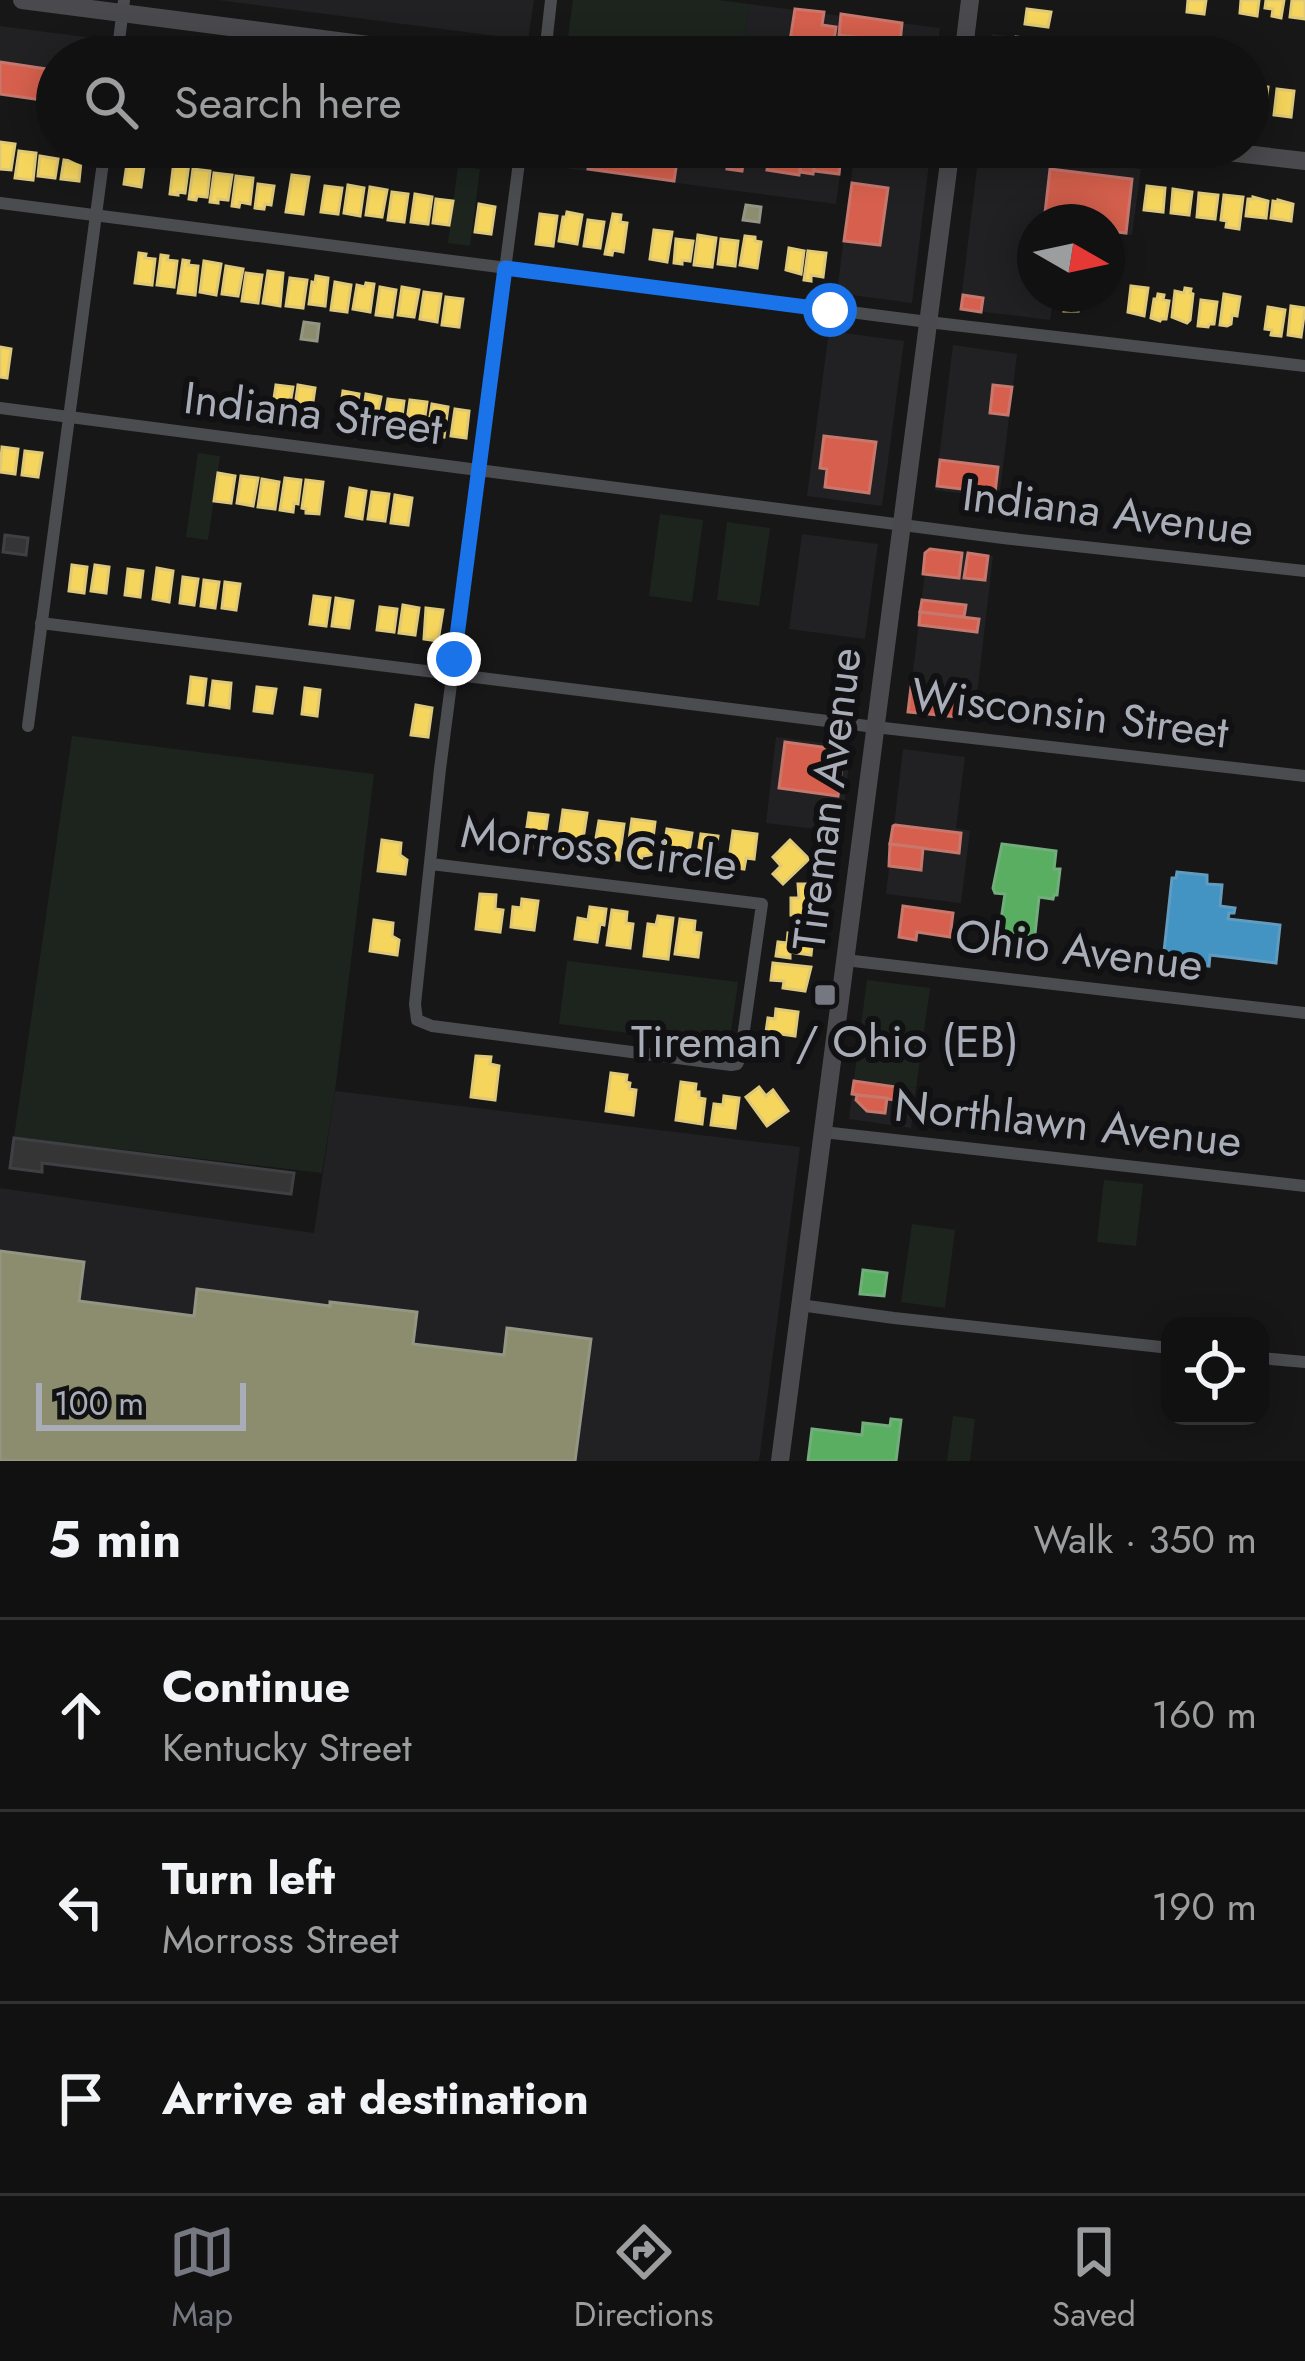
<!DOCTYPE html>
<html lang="en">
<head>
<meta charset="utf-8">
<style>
  body { margin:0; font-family:Jost,sans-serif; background:#1a1a1a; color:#f1f3f6 }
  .controls { position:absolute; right:36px; bottom:36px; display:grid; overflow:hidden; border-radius:24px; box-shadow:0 6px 30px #0003 }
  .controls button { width:108px; height:108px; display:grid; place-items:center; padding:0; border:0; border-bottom:3px solid #303131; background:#111; color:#f1f3f6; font:60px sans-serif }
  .compass { position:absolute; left:1017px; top:204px; width:108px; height:108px; border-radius:50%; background:#111; box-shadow:0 6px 30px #0003; rotate:99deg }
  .scale { position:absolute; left:36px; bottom:30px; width:210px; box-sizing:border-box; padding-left:12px; border:6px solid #a8adb8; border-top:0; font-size:33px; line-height:42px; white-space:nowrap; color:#a8adb8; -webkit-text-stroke:9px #111113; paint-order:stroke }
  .stop { position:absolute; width:36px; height:36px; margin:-27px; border:9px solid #1a73e8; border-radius:50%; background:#fff }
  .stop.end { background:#1a73e8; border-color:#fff; box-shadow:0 3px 12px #0008 }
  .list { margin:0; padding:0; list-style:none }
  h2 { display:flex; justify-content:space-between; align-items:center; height:156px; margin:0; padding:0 48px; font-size:51px }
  h2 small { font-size:39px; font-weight:400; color:#9c9d9f }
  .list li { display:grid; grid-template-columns:78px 1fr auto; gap:36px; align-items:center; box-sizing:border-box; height:192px; padding:0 48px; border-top:3px solid #303131 }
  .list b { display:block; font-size:45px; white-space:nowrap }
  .list p { margin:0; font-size:39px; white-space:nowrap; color:#9c9d9f }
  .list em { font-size:39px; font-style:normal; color:#9c9d9f }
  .icon { flex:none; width:66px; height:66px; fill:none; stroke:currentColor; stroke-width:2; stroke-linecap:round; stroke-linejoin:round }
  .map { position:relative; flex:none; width:1305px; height:1461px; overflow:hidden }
  .search { position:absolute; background:#111; box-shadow:0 6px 30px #0003; left:36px; right:36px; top:36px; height:132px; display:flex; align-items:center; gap:30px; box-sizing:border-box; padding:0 42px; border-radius:66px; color:#9c9d9f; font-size:45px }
  .sheet { height:732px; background:#111 }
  nav { display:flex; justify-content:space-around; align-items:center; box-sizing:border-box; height:168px; border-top:3px solid #303131; background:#111; font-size:33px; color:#9c9d9f }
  nav a { display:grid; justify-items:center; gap:6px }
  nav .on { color:#757880 }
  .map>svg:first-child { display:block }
  .built { fill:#212123 }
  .green { fill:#1d241e }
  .homes { fill:#f6d55c; stroke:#dfc978; stroke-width:3 }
  .shops { fill:#d6604d; stroke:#c8776d; stroke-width:3 }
  .schools { fill:#4393c3; stroke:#619bc0; stroke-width:3 }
  .public { fill:#5aae61; stroke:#71ae7b; stroke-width:3 }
  .industry { fill:#8c8c6e; stroke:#949684; stroke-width:3 }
  .building { fill:#353536; stroke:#3f4043; stroke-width:3 }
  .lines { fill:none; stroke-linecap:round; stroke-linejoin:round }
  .street { stroke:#4b4c50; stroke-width:12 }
  .secondary { stroke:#4a4a4e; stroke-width:18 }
  .route { stroke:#1a73e8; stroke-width:15 }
  .poi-dot { fill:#757880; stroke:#111113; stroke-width:4.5 }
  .labels { text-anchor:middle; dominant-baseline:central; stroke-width:12; stroke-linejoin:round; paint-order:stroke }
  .street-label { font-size:45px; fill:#a8adb8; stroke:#111113 }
  .poi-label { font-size:45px; fill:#a8adb8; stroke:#111113 }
</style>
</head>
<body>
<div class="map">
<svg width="1305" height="1461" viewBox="0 0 1305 1461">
  <rect width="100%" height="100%" fill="#171717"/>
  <g class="built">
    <path d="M218,0H534L528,40Z"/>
    <path d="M749,4L940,28L936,57H742Z"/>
    <path d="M0,26L101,39L98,57H57V103L0,96Z"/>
    <path d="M992,34L1083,45L1081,57H989Z"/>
    <path d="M537,147H844L836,204L534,164Z"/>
    <path d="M855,147H931L912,303L837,293Z"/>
    <path d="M979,151L1141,169L1132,235L1107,232V222H1035V294H1054L1050,320L960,309Z"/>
    <path d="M829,331L904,341L882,506L807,496Z"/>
    <path d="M953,345L1017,354L999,498L935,490Z"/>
    <path d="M802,534L878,544L865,639L789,629Z"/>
    <path d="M928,548L993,556L974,721L908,713Z"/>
    <path d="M776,737L851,746L841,832L766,823Z"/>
    <path d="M903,749L965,757L956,828L970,831L961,903L886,894Z"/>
    <path d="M854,1079L916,1088L911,1128L849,1119Z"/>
    <path d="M335,1091L800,1147L759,1461H0V1188L314,1233Z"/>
  </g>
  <g class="green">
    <path d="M573,0H717L749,4L742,57H668L567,44Z"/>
    <path d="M458,166L480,169L470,246L448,243Z"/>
    <path d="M198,453L220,456L208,540L186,537Z"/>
    <path d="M660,514L703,520L692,602L649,596Z"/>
    <path d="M727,522L770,528L759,606L717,600Z"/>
    <path d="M72,736L374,774L335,1091L322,1173L14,1137Z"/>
    <path d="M567,961L738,982L729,1046L559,1024Z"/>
    <path d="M867,980L930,988L916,1088L854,1079Z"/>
    <path d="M1104,1180L1143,1184L1136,1246L1097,1242Z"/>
    <path d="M912,1224L955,1230L945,1308L901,1302Z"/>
    <path d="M953,1416L975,1419L970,1461H947Z"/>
  </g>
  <g class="homes">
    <path d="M1188,0H1206L1204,14L1187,12Z"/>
    <path d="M1241,0H1259L1257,16L1240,13Z"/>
    <path d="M1266,0H1284L1281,18L1272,16L1273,9L1265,8Z"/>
    <path d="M1292,0H1305V19L1290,17Z"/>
    <path d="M1027,9L1051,12L1048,27L1025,24Z"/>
    <path d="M1252,85L1268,87L1265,113L1248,111Z"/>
    <path d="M1277,89L1294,91L1291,117L1274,115Z"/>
    <path d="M0,142L15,144L11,170L0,169Z"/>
    <path d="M19,151L36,153L33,180L15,178Z"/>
    <path d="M40,156L58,159L55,178L38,176Z"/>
    <path d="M128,157L145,159L141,187L124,184Z"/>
    <path d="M64,160L81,162L79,181L61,179Z"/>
    <path d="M174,161L189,163L185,193L178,192V195L170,194Z"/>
    <path d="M193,169L210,171L207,197L197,196L196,200L189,199Z"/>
    <path d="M214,173L232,175L228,200L218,199V203L210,202Z"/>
    <path d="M292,175L309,177L303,214L286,212Z"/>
    <path d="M236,176L253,178L250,204L240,202L239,207L232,206Z"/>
    <path d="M258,184L274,186L271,205L265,204L264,209L255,208Z"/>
    <path d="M348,185L364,188L360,216L344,213Z"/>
    <path d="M325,186L342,188L338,214L321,212Z"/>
    <path d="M1147,186L1165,188L1163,212L1144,210Z"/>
    <path d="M370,187L387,190L382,217L366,215Z"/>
    <path d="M1173,189L1192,192L1189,215L1171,213Z"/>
    <path d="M392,192L408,194L404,222L388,220Z"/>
    <path d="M1199,193L1218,195L1215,219L1197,217Z"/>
    <path d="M415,194L432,197L428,224L411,222Z"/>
    <path d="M1224,195L1243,197L1239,229L1226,227L1227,221L1221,220Z"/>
    <path d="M1253,197L1268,201L1266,218L1246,216L1248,199H1253Z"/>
    <path d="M436,199L453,201L449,225L433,223Z"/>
    <path d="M1278,200L1293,204L1291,221L1271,218L1273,201L1278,202Z"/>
    <path d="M479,204L495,207L491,234L475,232Z"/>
    <path d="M567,212L582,215L577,244L559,241L563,217H566Z"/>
    <path d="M540,214L557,216L553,246L536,244Z"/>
    <path d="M613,214L621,215L620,222L627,223L623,252L613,250L612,255L605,254Z"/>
    <path d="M588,220L604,222L600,248L584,246Z"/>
    <path d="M654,230L672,232L667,262L650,259Z"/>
    <path d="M698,235L716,238L712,267L694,265Z"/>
    <path d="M745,236L755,237V241L761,242L757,268L740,265Z"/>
    <path d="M676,239L693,241L690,261L682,260V264L674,263Z"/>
    <path d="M721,239L738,241L735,266L718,264Z"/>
    <path d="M789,248L804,251L801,274L786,270Z"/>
    <path d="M808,251L826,253L823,277L811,275V281L804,280Z"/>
    <path d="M139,253L146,254L145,258L155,259L152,285L135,283Z"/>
    <path d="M161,255L168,256L167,260L177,261L174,287L157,285Z"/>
    <path d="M183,260L189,261L188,265L198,266L195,295L178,293Z"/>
    <path d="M204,261L221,264L216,295L200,292Z"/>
    <path d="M226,266L243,269L238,296L222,294Z"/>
    <path d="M268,271L283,273L280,306L263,303Z"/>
    <path d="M246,273L262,275L258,303L242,301Z"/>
    <path d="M316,276L328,278L325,306L309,304L312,282L315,283Z"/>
    <path d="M290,278L307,280L303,308L286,306Z"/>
    <path d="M335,282L351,285L347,312L331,310Z"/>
    <path d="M366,283L374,284L370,312L353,309L357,285L365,287Z"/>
    <path d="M1131,286L1148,288L1144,316L1128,312Z"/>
    <path d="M380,287L396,290L392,317L376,315Z"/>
    <path d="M402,287L419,290L414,317L398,315Z"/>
    <path d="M1185,288L1191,289L1190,293L1193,294L1190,320L1187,323L1172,317L1175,291L1184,293Z"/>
    <path d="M424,292L441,294L437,322L420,319Z"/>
    <path d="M1065,294H1083L1081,307H1078V311H1064Z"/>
    <path d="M1158,294L1164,295L1163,300L1169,301L1166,319H1161L1160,321L1151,318L1154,299H1157Z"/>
    <path d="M1224,294L1240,297L1237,316L1232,315L1231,324L1227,326L1220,325Z"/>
    <path d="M446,297L463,299L459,327L442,325Z"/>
    <path d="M1201,300L1217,302L1214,324H1209L1208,327L1198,326Z"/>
    <path d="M1291,306L1305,308L1301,337L1288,335Z"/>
    <path d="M1268,307L1285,310L1281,336L1271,335L1272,330L1265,329Z"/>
    <path d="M0,347L11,349L7,378L0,377Z"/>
    <path d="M276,385L293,387L288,415L272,412Z"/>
    <path d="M298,385L315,388L311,415L294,413Z"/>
    <path d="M343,391L359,394L355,421L339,419Z"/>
    <path d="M366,394L381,397L375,426L362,424Z"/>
    <path d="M388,399L404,401L400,432L386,430L387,425H384Z"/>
    <path d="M410,400L427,402L423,430L406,427Z"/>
    <path d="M432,404L448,407L444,437L432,435V430L428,429Z"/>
    <path d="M455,409L469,411L466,438L451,436Z"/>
    <path d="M2,447L18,449L15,474L0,472Z"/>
    <path d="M25,451L42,453L38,477L22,475Z"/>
    <path d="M218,473L235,476L231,503L214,501Z"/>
    <path d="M241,476L258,478L253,506L237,503Z"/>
    <path d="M285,478L301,480L298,504L294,503L293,512L280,510Z"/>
    <path d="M262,479L279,482L275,509L258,507Z"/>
    <path d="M306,480L323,482L319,514L306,513V509L302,508Z"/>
    <path d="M350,488L366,491L362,519L346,516Z"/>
    <path d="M372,492L389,494L385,521L368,519Z"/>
    <path d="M395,495L412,498L408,525L391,523Z"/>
    <path d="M72,565L87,567L84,593L69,591Z"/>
    <path d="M95,565L109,567L106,593L91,591Z"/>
    <path d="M157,568L173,571L169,602L153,599Z"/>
    <path d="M128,569L143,571L140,597L125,595Z"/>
    <path d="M183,577L198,579L194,605L180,603Z"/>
    <path d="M204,580L219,582L215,608L201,606Z"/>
    <path d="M225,582L240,584L236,610L222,608Z"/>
    <path d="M314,596L330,598L326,626L310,624Z"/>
    <path d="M336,598L353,601L349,628L332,626Z"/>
    <path d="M403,605L419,608L415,635L399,633Z"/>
    <path d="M380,607L397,609L394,632L377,630Z"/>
    <path d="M426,608L443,610L438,641L424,639Z"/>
    <path d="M191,677L206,679L203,705L188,703Z"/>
    <path d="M213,681L231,683L229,708L210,705Z"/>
    <path d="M257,687L276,689L272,713L254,711Z"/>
    <path d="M305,688L320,690L317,716L302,714Z"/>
    <path d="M416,705L432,708L428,737L411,735Z"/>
    <path d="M563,810L587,813L582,846L573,847L572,854L557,852Z"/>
    <path d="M529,813L548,815L545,836L552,837L550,852L534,850L535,835L526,834Z"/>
    <path d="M632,819L655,822L651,855L642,856L641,863L626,861Z"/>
    <path d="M599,821L624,824L619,860L602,858L604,845L595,844Z"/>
    <path d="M667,829L692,833L686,869L670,867L672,854L663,852Z"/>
    <path d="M733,831L757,834L754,859L746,858L744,869L728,867Z"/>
    <path d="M701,834L718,836L715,856L724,857L721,874L705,872L706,861L697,860Z"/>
    <path d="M382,840L401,843L400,855L407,860L405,874L378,871Z"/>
    <path d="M790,840L809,859L783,884L773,874L781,866L773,857Z"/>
    <path d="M798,884H813L816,916L791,915V898H799Z"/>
    <path d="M480,894L496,895L495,909L503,910L500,932L476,929Z"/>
    <path d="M522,899L538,901L534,930L511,927L513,907L521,908Z"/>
    <path d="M590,907L606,909L604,925L600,924L597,942L575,939L578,918L588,920Z"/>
    <path d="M612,910L627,912L626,923L633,924L630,948L607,945Z"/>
    <path d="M658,916L673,918L668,959L644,956L648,924L656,925Z"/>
    <path d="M680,919L695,921L694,932L701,933L698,957L675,954Z"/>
    <path d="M374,920L393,923L392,936L399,940L397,955L370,951Z"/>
    <path d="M788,933L813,936L811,955L790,952V958L776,956L778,942L787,943Z"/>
    <path d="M773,963L811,967L805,991L783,988L784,981L771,980Z"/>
    <path d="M776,1009L798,1012L795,1036L766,1032L768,1018L775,1019Z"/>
    <path d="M476,1056L491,1057L490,1064L499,1066L495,1100L471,1097Z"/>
    <path d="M611,1073L627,1075L626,1082L630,1083L629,1089L636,1090L633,1115L606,1111Z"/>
    <path d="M681,1082L696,1084L695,1092H699V1098L705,1099L702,1124L676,1120Z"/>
    <path d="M759,1087L766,1096L773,1090L788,1111L767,1126L746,1097Z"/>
    <path d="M724,1096L739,1098L735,1128L711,1125L714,1104L723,1105Z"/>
  </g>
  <g class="shops">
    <path d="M795,9L824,12L822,25L836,27L833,47L790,41Z"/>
    <path d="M841,14L902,23L900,43L839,35Z"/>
    <path d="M1016,37L1048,41L1046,57H1013Z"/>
    <path d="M916,39L932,41L930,57H913Z"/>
    <path d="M876,40L900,43L898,57H874Z"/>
    <path d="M0,62L47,69L42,100L0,94Z"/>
    <path d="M584,147H679L674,181L588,169L589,164L582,163Z"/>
    <path d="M730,147H745L742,171L727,169Z"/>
    <path d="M771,147H803L799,175L767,170Z"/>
    <path d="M803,147H817L813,174L800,172Z"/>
    <path d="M817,147H842L839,174L814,171Z"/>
    <path d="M1050,169L1132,179L1126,233L1107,231V222H1044Z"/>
    <path d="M852,183L888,188L880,245L844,241Z"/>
    <path d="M963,295L983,298L981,312L961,309Z"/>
    <path d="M993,385L1012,387L1008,415L990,413Z"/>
    <path d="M824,436L876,442L869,493L825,487L827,469L820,468Z"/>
    <path d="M940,460L998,467L995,493L937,486Z"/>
    <path d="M930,549L962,553L959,578L923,574L925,553Z"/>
    <path d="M968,553L988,556L985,580L964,578Z"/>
    <path d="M922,600L966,605L964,617L920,612Z"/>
    <path d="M920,612L979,619L977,632L919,625Z"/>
    <path d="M911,687L964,693L962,704L971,705L969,718L908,712Z"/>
    <path d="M785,742L844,750L838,796L779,788Z"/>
    <path d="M895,825L961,833L959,853L890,844L893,826Z"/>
    <path d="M890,844L923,848L921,870L889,866Z"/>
    <path d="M903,906L953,913L950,937L917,932L916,940L899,937Z"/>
    <path d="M854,1081L896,1087L895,1100L852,1094Z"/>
    <path d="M857,1095L887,1098L885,1113L867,1111L856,1100Z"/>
  </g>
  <path class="schools" d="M1177,872L1207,875V884L1222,885L1220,906L1235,908L1234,913H1229L1228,919L1280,925L1276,963L1210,955L1209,966L1163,961L1172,878H1176Z"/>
  <g class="public">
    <path d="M1002,844L1056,851L1054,869H1060L1057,895H1054L1053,899L1039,897L1033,952L1000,948L997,946L1005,894L995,893L993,888Z"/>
    <path d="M863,1270L887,1273L884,1296L860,1294Z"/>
    <path d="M891,1419L901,1420L896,1461H808L812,1429L862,1435L863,1423L890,1426Z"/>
  </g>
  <g class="industry">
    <path d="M746,205L761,207L759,222L743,220Z"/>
    <path d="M304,322L319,324L317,341L301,339Z"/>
    <path d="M0,1251L84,1262L79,1301L194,1316L197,1289L330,1306V1302L417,1312L413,1344L504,1355L507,1328L591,1339L575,1461H0Z"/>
  </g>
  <g class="building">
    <path d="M5,535L28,538L26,555L3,552Z"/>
    <path d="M14,1138L294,1173L291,1194L42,1163V1172L10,1168Z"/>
  </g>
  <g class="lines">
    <g class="street">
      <path d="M117,57L124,0"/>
      <path d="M541,57L546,45L551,0"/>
      <path d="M0,203L928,322L1305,366"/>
      <path d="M0,408L1003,538L1305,571"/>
      <path d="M41,623L875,727L1305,776"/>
      <path d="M28,726L105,147"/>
      <path d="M431,864L762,904L740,1058L737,1064L731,1065L432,1026L417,1020L415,1004L440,769L521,147"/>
      <path d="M845,960L1305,1013"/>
      <path d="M823,1132L1305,1186"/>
      <path d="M800,1305L894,1318L1170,1348"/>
      <path d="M1260,1358L1305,1362"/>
    </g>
    <g class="secondary">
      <path d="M22,0L461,57"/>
      <path d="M963,57L970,0"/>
      <path d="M1184,147L1305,161"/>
      <path d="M780,1461L951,147"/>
    </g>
  </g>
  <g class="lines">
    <path class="route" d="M454,659L505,268L830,310"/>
  </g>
  <rect class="poi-dot" x="813" y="983" width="24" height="24" rx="6"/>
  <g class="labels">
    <g class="street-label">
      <text transform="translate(313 413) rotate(7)">Indiana Street</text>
      <text transform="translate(1108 512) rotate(7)">Indiana Avenue</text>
      <text transform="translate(1070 713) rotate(7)">Wisconsin Street</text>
      <text transform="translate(827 799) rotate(-83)">Tireman Avenue</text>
      <text transform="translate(599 848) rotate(7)">Morross Circle</text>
      <text transform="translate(1079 950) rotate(7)">Ohio Avenue</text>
      <text transform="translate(1068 1123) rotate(6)">Northlawn Avenue</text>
    </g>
    <g class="poi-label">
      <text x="825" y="1041">Tireman / Ohio (EB)</text>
    </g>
  </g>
</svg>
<div class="controls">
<button><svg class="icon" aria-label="locate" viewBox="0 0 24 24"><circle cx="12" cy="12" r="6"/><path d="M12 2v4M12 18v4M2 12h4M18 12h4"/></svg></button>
</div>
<svg class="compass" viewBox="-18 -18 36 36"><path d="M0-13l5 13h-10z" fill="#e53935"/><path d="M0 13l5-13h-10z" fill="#9c9d9f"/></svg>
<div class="scale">100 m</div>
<div class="stop" style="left:830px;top:310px"></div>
<div class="stop end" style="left:454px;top:659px"></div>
<div class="search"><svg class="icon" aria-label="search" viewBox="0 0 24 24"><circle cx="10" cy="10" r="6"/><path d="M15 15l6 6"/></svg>Search here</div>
</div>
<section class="sheet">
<h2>5 min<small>Walk · 350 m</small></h2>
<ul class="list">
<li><svg class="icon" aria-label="ahead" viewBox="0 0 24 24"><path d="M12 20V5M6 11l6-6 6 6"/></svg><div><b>Continue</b><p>Kentucky Street</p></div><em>160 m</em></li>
<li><svg class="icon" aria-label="left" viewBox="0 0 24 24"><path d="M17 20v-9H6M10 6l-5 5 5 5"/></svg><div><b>Turn left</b><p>Morross Street</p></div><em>190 m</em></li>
<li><svg class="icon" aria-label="arrive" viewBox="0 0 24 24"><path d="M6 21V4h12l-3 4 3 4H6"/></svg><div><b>Arrive at destination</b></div></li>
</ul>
</section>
<nav>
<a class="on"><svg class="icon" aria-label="map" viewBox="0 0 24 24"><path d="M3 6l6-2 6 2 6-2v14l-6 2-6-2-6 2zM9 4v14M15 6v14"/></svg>Map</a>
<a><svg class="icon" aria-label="directions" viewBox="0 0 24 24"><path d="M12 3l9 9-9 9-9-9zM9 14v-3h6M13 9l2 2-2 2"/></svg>Directions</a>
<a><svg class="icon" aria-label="saved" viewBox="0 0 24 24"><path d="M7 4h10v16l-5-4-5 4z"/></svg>Saved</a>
</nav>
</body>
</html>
